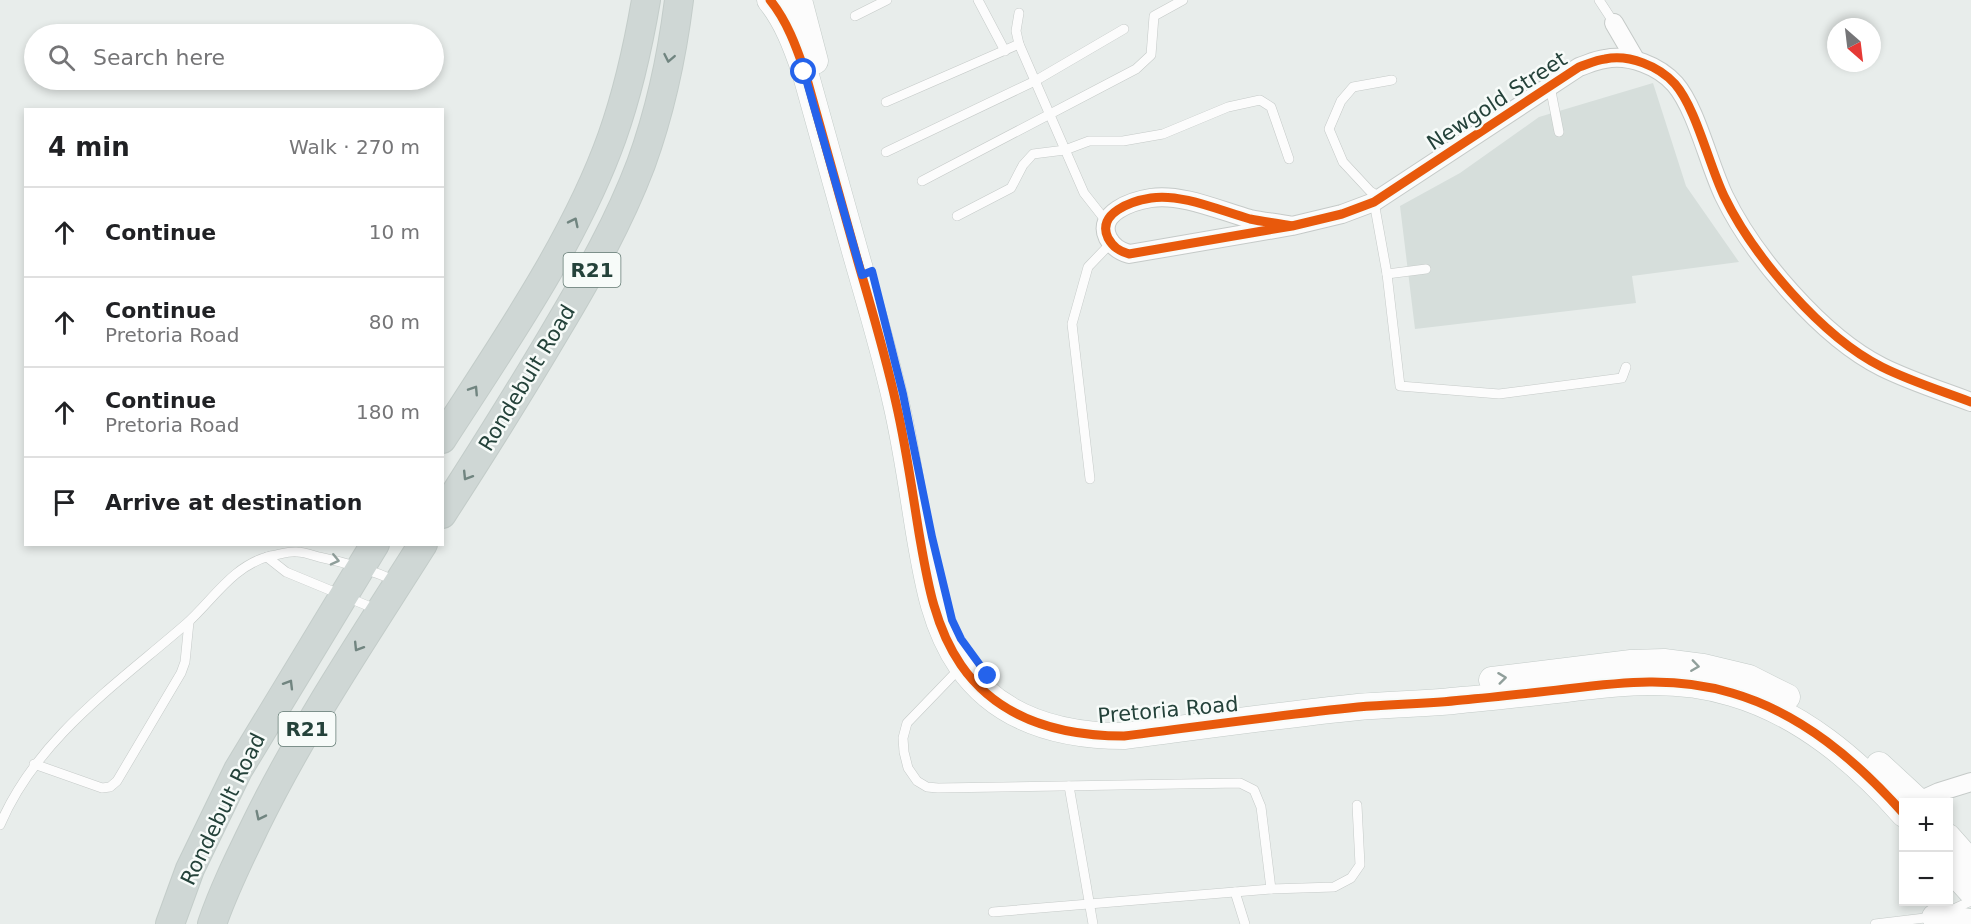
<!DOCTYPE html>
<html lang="en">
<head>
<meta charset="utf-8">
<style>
  body { margin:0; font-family:"DejaVu Sans",sans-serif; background:#f6f6f6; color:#202124 }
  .controls { position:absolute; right:18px; bottom:18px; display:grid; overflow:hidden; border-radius:0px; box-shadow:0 3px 9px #0003 }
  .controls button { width:54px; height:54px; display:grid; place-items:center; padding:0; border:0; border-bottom:2px solid #e0e0e0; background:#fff; color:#202124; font:30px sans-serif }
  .compass { position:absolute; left:1827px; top:18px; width:54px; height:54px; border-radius:50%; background:#fff; box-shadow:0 3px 9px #0003; rotate:152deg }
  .stop { position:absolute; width:18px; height:18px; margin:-14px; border:4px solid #2563eb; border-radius:50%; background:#fff }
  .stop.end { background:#2563eb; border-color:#fff; box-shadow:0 2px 6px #0008 }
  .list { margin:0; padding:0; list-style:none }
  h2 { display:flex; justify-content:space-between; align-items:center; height:78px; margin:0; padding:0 24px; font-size:26px }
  h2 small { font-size:20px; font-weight:400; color:#757577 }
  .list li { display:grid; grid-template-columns:39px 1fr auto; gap:18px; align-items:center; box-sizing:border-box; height:90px; padding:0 24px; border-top:2px solid #e0e0e0 }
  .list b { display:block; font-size:22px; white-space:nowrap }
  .list p { margin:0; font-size:20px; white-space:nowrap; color:#757577 }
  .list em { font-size:20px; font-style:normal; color:#757577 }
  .icon { flex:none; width:33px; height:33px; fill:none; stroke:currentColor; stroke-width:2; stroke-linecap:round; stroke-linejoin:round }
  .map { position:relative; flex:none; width:1971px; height:924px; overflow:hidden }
  .search { position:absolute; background:#fff; box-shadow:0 3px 9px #0003; left:24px; top:24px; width:420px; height:66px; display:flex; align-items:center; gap:15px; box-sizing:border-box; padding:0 21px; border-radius:33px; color:#757577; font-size:22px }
  .panel { position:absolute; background:#fff; box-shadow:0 3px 9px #0003; left:24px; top:108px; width:420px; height:438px; border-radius:0px }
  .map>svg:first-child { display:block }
  .built { fill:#d6dedb }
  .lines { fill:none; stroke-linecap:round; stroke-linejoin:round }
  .lane-casing { stroke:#c5cac8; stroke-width:10 }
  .street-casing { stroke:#c5cac8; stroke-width:20 }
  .secondary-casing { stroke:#c3cbc8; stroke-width:27 }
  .primary-casing { stroke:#c3ccc9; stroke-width:30 }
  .lane { stroke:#fcfcfc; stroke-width:9 }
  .street { stroke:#fcfcfc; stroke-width:18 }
  .secondary { stroke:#fcfcfc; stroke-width:26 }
  .primary { stroke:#cfd7d5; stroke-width:28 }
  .cycleway-casing { stroke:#f7fbf9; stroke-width:13 }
  .cycleway { stroke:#e8590c; stroke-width:9 }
  .oneway { stroke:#718580 }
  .oneway2 { stroke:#909f9b }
  .route { stroke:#2563eb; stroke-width:8 }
  .labels { text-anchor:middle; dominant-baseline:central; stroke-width:5; stroke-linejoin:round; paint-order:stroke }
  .shield { fill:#f7fbf9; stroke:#637a73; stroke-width:1.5 }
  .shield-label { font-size:20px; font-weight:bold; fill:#24423a }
  .street-label { font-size:21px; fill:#24423a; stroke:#f7fbf9 }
</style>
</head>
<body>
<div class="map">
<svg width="1971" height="924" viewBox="0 0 1971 924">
  <rect width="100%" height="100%" fill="#e8edeb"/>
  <path class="built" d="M1653,83L1686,186L1739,262L1632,276L1636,303L1415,329L1400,206L1460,173L1539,117Z"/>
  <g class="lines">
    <defs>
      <g id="lane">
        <path d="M978,0L1005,51"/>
        <path d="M1599,0L1614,23"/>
        <path d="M1019,13L1016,31L1019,44L1084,193L1106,221"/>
        <path d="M855,16L887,0"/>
        <path d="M1550,86L1559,132"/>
        <path d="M886,102L1019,44"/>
        <path d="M886,152L1035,81L1124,29"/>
        <path d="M922,181L1136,69L1151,55L1154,16L1183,0"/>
        <path d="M1381,198L1370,191L1343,162L1329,129L1341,101L1353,87L1392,80"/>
        <path d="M1374,202L1387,274L1426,269"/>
        <path d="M957,216L1011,188L1023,165L1033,154L1065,150L1089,141H1123L1163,134L1228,107L1260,100L1271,107L1289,159"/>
        <path d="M1387,274L1400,386L1499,394L1622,378L1626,367"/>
        <path d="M1090,479L1072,324L1088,267L1111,243"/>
        <path d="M267,557L286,572L378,610"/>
        <path d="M960,668L907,723L903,738L904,752L908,768L917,781L927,787L938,788L1240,783L1254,790L1261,807L1271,889"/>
        <path d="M34,764L102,788L110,787L117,781L181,673L185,662L189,622"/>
        <path d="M1069,786L1093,924"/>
        <path d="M0,825C37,738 117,684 186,624C213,600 232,566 270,556C278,555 289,551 297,552C304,552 312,555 319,557C348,563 369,569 396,581"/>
        <path d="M1235,892L1245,924"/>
        <path d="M1949,911L1971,901"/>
        <path d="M993,912L1271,889L1334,887L1351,878L1360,865L1357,805"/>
        <path d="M1875,924L1933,917"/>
      </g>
      <g id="street">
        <path d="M1614,23L1635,59"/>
        <path d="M1292,226C1278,223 1264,222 1250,219C1221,211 1181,193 1151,198C1132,201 1096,213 1108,238C1113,247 1119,251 1129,254L1292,226L1342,214L1374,202L1579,67C1588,64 1596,60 1605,59C1629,54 1659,66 1675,84C1696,108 1709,165 1724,196C1753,256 1822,337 1882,367C1910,381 1942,391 1971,402"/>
        <path d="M1917,802L1939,792L1971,782"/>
      </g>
      <g id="secondary">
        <path d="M770,0C787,21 796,46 805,72C822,133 839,194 856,255C870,304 885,353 896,403C906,446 912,490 919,533C927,579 934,626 961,665C999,720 1061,736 1124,736C1202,726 1280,715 1358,707C1393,704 1428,704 1462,700C1497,697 1531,693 1566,689C1623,682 1676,676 1732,693C1801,713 1857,761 1904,814"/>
        <path d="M799,0L815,61"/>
        <path d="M1492,680L1631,663L1664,662L1703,667L1749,678L1787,697"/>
        <path d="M1879,765L1919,802"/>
        <path d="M1948,837L1971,863"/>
        <path d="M1948,866L1971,891"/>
        <path d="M1935,917L1971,922"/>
      </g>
      <g id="primary">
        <path d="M442,439C502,346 575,241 612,137C628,92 638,47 646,0"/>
        <path d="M442,514C482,452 521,390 558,327C589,275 619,222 641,164C660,112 672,56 679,0"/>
        <path d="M170,924L190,869L238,770L375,544"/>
        <path d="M212,924C224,889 240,857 256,824C304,726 365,636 423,544"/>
      </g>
    </defs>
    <use href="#lane" class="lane-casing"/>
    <use href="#street" class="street-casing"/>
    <use href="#secondary" class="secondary-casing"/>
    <use href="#primary" class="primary-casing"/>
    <use href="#lane" class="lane"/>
    <use href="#street" class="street"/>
    <use href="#secondary" class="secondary"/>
    <use href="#primary" class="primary"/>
    <defs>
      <g id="cycleway">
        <path d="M770,0C787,21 796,46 805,72C822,133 839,194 856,255C870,304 885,353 896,403C906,446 912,490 919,533C927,579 934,626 961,665C999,720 1061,736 1124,736C1202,726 1280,715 1358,707C1393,704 1428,704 1462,700C1497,697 1531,693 1566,689C1623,682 1676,676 1732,693C1801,713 1857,761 1904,814"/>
        <path d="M1292,226C1278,223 1264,222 1250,219C1221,211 1181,193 1151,198C1132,201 1096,213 1108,238C1113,247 1119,251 1129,254L1292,226L1342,214L1374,202L1579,67C1588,64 1596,60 1605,59C1629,54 1659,66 1675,84C1696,108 1709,165 1724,196C1753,256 1822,337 1882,367C1910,381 1942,391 1971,402"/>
      </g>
    </defs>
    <use href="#cycleway" class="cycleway-casing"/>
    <use href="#cycleway" class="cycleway"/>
  </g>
  <defs><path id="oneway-chevron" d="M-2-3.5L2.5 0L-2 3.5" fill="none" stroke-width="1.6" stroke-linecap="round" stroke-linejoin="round" transform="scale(1.5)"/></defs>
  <g class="oneway">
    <use href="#oneway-chevron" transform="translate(669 58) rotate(101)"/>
    <use href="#oneway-chevron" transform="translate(574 222) rotate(-64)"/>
    <use href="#oneway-chevron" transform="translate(474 390) rotate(-57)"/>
    <use href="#oneway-chevron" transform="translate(467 476) rotate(122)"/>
    <use href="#oneway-chevron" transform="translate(358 647) rotate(122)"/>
    <use href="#oneway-chevron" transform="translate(289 684) rotate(-59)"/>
    <use href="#oneway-chevron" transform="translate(260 816) rotate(116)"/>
  </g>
  <g class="oneway2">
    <use href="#oneway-chevron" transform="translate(335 560) rotate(13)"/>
    <use href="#oneway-chevron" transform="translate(1695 666) rotate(8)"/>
    <use href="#oneway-chevron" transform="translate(1502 678) rotate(-7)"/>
  </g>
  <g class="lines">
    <path class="route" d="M804,72L862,275L872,271L903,394L932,537L952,620L961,639L988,676"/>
  </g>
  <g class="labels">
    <g class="shield">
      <rect x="563.5" y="253" width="57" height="34" rx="4.5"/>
      <rect x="278.5" y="712" width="57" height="34" rx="4.5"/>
    </g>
    <g class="shield-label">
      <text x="592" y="270">R21</text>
      <text x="307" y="729">R21</text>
    </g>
    <g class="street-label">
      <text transform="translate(1497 101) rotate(-33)">Newgold Street</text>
      <text transform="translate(527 378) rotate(-59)">Rondebult Road</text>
      <text transform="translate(1168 710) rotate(-5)">Pretoria Road</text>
      <text transform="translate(223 809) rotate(-64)">Rondebult Road</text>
    </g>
  </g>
</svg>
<div class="controls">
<button>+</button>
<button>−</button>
</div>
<svg class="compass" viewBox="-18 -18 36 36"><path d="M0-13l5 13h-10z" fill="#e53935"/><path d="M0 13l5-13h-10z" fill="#757577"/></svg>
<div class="stop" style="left:804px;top:72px"></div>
<div class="stop end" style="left:988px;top:676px"></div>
<div class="search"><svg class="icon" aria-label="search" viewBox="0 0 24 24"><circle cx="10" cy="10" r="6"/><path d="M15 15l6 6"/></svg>Search here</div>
<section class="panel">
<h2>4 min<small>Walk · 270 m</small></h2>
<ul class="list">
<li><svg class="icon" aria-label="ahead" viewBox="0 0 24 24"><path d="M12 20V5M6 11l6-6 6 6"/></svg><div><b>Continue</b></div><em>10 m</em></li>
<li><svg class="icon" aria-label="ahead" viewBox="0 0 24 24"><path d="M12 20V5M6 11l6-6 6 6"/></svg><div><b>Continue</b><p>Pretoria Road</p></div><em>80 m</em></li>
<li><svg class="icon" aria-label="ahead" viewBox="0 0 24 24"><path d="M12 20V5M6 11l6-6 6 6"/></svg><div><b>Continue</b><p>Pretoria Road</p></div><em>180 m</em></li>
<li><svg class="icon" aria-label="arrive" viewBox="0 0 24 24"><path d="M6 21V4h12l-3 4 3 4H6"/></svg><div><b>Arrive at destination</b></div></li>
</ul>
</section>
</div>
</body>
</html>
